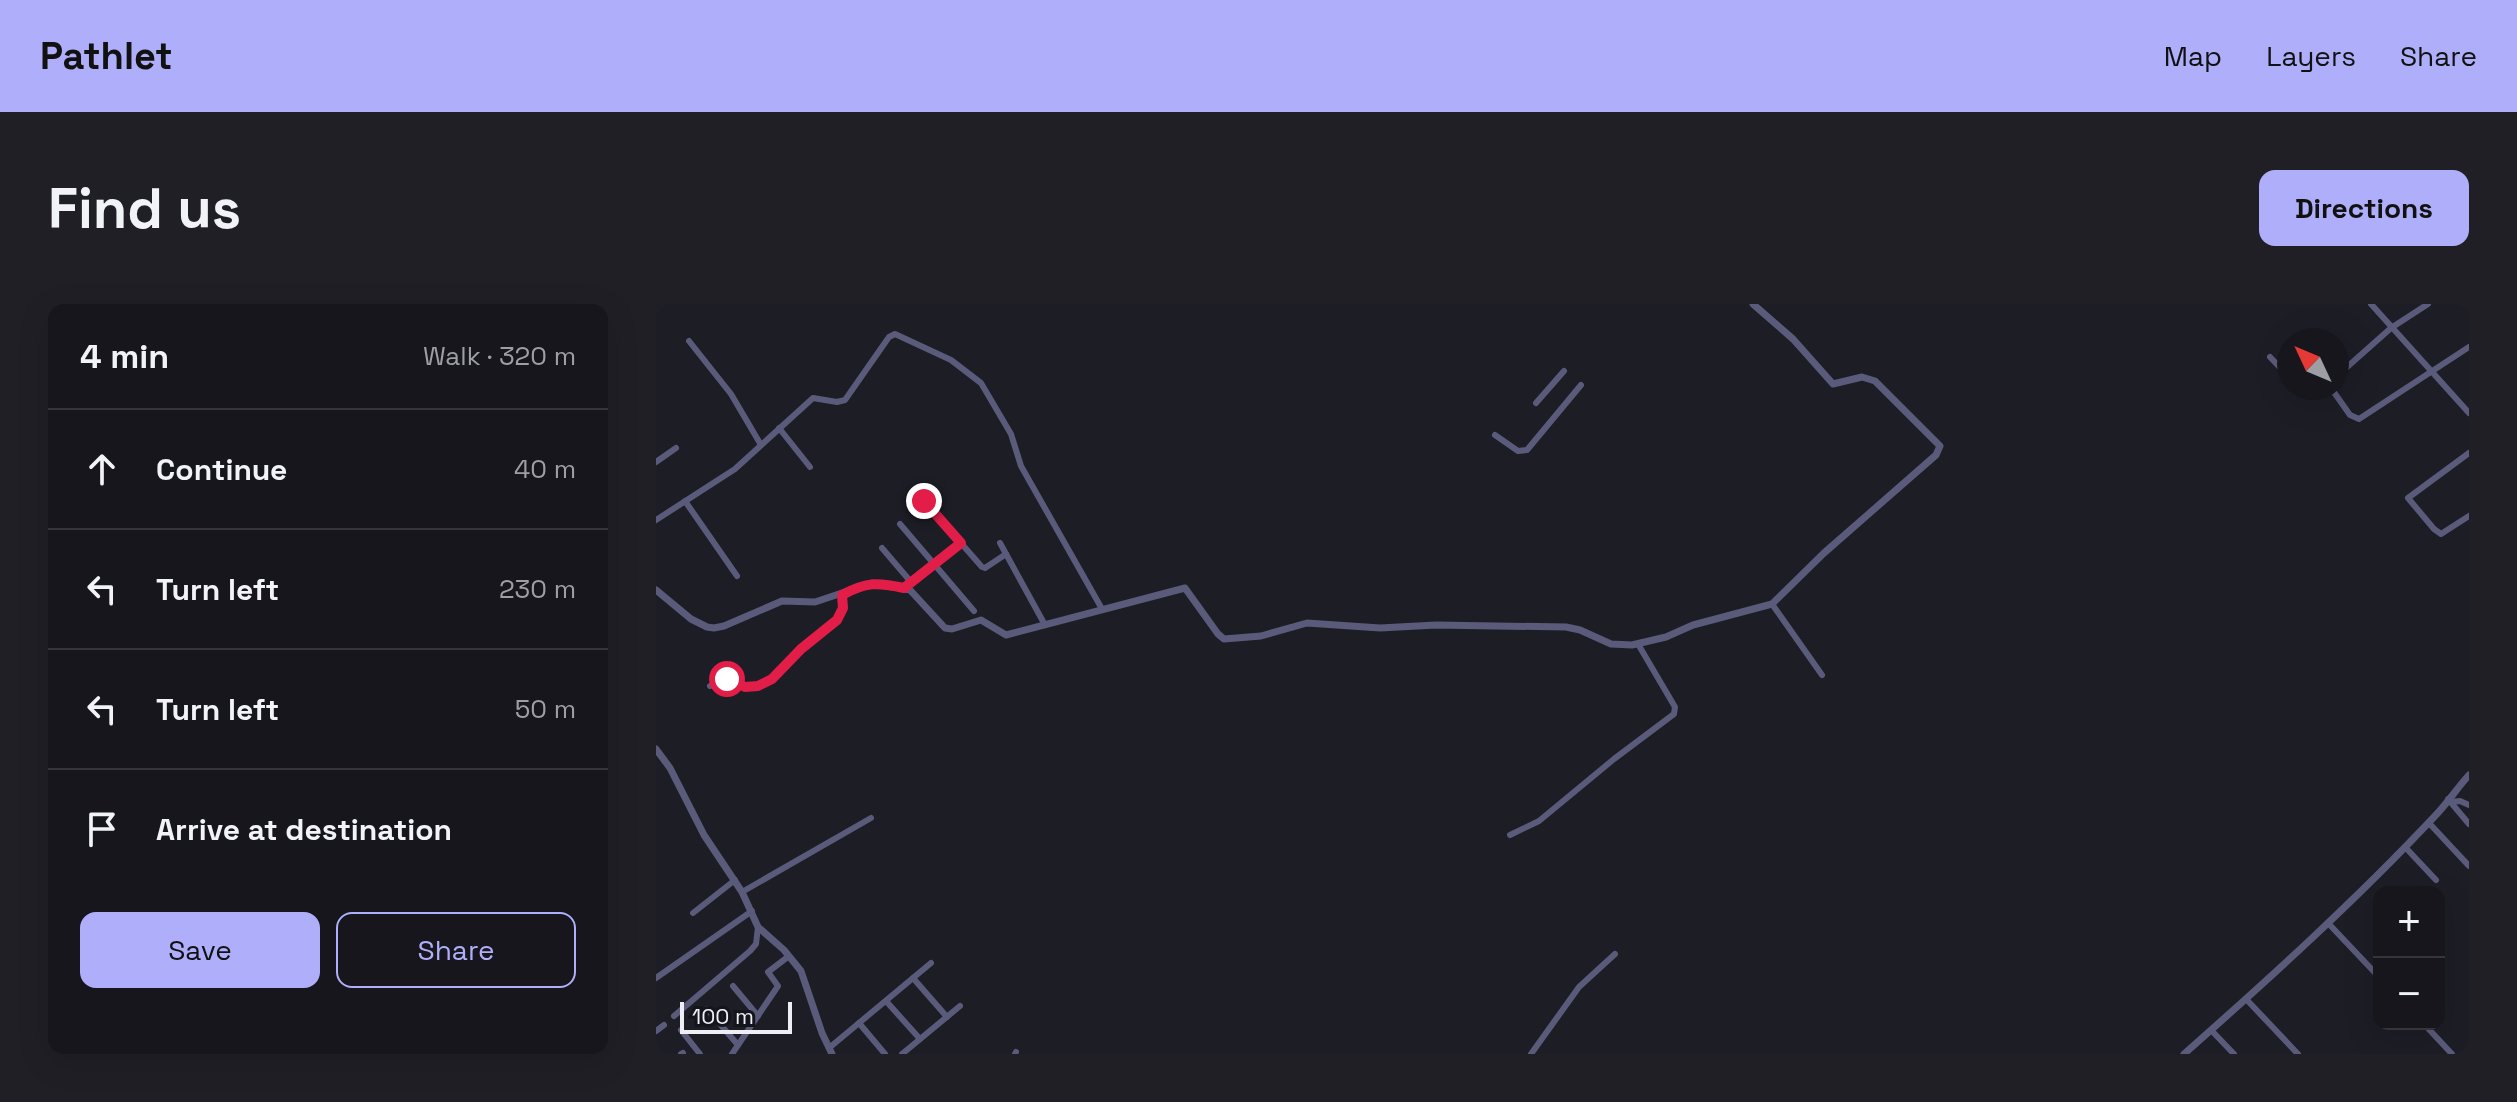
<!DOCTYPE html>
<html lang="en">
<head>
<meta charset="utf-8">
<style>
  body { margin:0; font-family:"Space Grotesk",sans-serif; background:#1f1f25; color:#f1f3f6 }
  .controls { position:absolute; right:24px; bottom:24px; display:grid; overflow:hidden; border-radius:16px; box-shadow:0 8px 32px #0002 }
  .controls button { width:72px; height:72px; display:grid; place-items:center; padding:0; border:0; border-bottom:2px solid #35353b; background:#16161c; color:#f1f3f6; font:40px sans-serif }
  .compass { position:absolute; left:1621px; top:24px; width:72px; height:72px; border-radius:50%; background:#16161c; box-shadow:0 8px 32px #0002; rotate:314deg }
  .scale { position:absolute; left:24px; bottom:20px; width:112px; box-sizing:border-box; padding-left:8px; border:4px solid #eeeef4; border-top:0; font-size:22px; line-height:28px; white-space:nowrap; color:#eeeef4; -webkit-text-stroke:6px #14141c; paint-order:stroke }
  .stop { position:absolute; width:24px; height:24px; margin:-18px; border:6px solid #e11d48; border-radius:50%; background:#fff }
  .stop.end { background:#e11d48; border-color:#fff; box-shadow:0 2px 8px #0008 }
  .list { margin:0; padding:0; list-style:none }
  h2 { display:flex; justify-content:space-between; align-items:center; height:104px; margin:0; padding:0 32px; font-size:34px }
  h2 small { font-size:26px; font-weight:400; color:#9e9fa3 }
  .list li { display:grid; grid-template-columns:52px 1fr auto; gap:24px; align-items:center; box-sizing:border-box; height:120px; padding:0 32px; border-top:2px solid #35353b }
  .list b { display:block; font-size:30px; white-space:nowrap }
  .list em { font-size:26px; font-style:normal; color:#9e9fa3 }
  .actions { display:flex; gap:16px; padding:24px 32px }
  .actions a { flex:1; padding:18px 0; border:2px solid #afaefa; border-radius:16px; text-align:center; font-size:28px; color:#afaefa }
  .actions .main { background:#afaefa; color:#111 }
  .icon { flex:none; width:44px; height:44px; fill:none; stroke:currentColor; stroke-width:2; stroke-linecap:round; stroke-linejoin:round }
  .map { position:relative; flex:none; width:1813px; height:750px; overflow:hidden; border-radius:16px }
  header { display:flex; align-items:center; gap:48px; box-sizing:border-box; height:112px; padding:0 40px; background:#afaefa; color:#111 }
  header strong { font-size:38px }
  nav { display:flex; gap:44px; margin-inline-start:auto; font-size:28px }
  .intro { display:flex; align-items:center; justify-content:space-between; box-sizing:border-box; height:192px; padding:0 48px }
  h1 { margin:0; font-size:56px }
  .button { padding:20px 36px; border-radius:16px; background:#afaefa; color:#111; font-size:28px; font-weight:700 }
  main { display:flex; gap:48px; padding:0 48px }
  aside { flex:1; background:#16161c; border-radius:16px; box-shadow:0 8px 32px #0002 }
  .map>svg:first-child { display:block }
  .lines { fill:none; stroke-linecap:round; stroke-linejoin:round }
  .minor { stroke:#5a5a7a; stroke-width:6 }
  .tertiary { stroke:#5a5a7a; stroke-width:7 }
  .route { stroke:#e11d48; stroke-width:10 }
</style>
</head>
<body>
<header>
<strong>Pathlet</strong>
<nav><a>Map</a><a>Layers</a><a>Share</a></nav>
</header>
<div class="intro"><h1>Find us</h1><a class="button">Directions</a></div>
<main>
<aside>
<h2>4 min<small>Walk · 320 m</small></h2>
<ul class="list">
<li><svg class="icon" aria-label="ahead" viewBox="0 0 24 24"><path d="M12 20V5M6 11l6-6 6 6"/></svg><div><b>Continue</b></div><em>40 m</em></li>
<li><svg class="icon" aria-label="left" viewBox="0 0 24 24"><path d="M17 20v-9H6M10 6l-5 5 5 5"/></svg><div><b>Turn left</b></div><em>230 m</em></li>
<li><svg class="icon" aria-label="left" viewBox="0 0 24 24"><path d="M17 20v-9H6M10 6l-5 5 5 5"/></svg><div><b>Turn left</b></div><em>50 m</em></li>
<li><svg class="icon" aria-label="arrive" viewBox="0 0 24 24"><path d="M6 21V4h12l-3 4 3 4H6"/></svg><div><b>Arrive at destination</b></div></li>
</ul>
<div class="actions"><a class="main">Save</a><a>Share</a></div>
</aside>
<div class="map">
<svg width="1813" height="750" viewBox="0 0 1813 750">
  <rect width="100%" height="100%" fill="#1d1d26"/>
  <g class="lines">
    <g class="minor">
      <path d="M1715,0L1813,109"/>
      <path d="M33,37L75,90L105,141"/>
      <path d="M1614,53L1633,73"/>
      <path d="M1681,72L1735,24L1772,0"/>
      <path d="M1675,84L1694,111L1703,115L1813,43"/>
      <path d="M880,99L908,67"/>
      <path d="M123,124L154,163"/>
      <path d="M839,131L862,147L871,146L925,81"/>
      <path d="M1813,149L1752,194L1778,225L1785,230L1813,212"/>
      <path d="M0,158L20,144"/>
      <path d="M29,197L81,272"/>
      <path d="M268,197L326,263L329,264L350,250"/>
      <path d="M0,216L79,165L157,94L181,98L189,96L233,33L239,30L295,56L325,79L355,130L365,162L446,305"/>
      <path d="M244,220L318,307"/>
      <path d="M344,239L389,321"/>
      <path d="M226,244L255,278"/>
      <path d="M248,284L305,239"/>
      <path d="M1116,300L1166,371"/>
      <path d="M54,382L71,375L83,382L97,383L109,380L116,375L145,345L181,316L187,304L186,291"/>
      <path d="M1792,495L1813,520"/>
      <path d="M1794,498L1804,497L1813,501"/>
      <path d="M1773,519L1813,562"/>
      <path d="M854,531L883,517L958,455L1018,410L1019,403L982,340"/>
      <path d="M1749,543L1780,576"/>
      <path d="M86,588L215,514"/>
      <path d="M37,609L79,576"/>
      <path d="M1672,619L1723,673"/>
      <path d="M0,674L96,607"/>
      <path d="M257,674L291,713"/>
      <path d="M77,682L102,712"/>
      <path d="M1590,695L1642,750"/>
      <path d="M230,697L264,735"/>
      <path d="M51,705L82,741"/>
      <path d="M18,712L94,647L100,640L102,623"/>
      <path d="M203,719L229,750"/>
      <path d="M1768,720L1796,750"/>
      <path d="M25,726L44,750"/>
      <path d="M1555,726L1578,750"/>
      <path d="M0,727L8,721"/>
      <path d="M173,744L275,659"/>
      <path d="M25,750L27,749"/>
      <path d="M76,750L122,682L112,668L133,652"/>
      <path d="M246,750L304,702"/>
      <path d="M359,750L360,748"/>
      <path d="M875,750L923,683L959,650"/>
    </g>
    <g class="tertiary">
      <path d="M0,286L35,315L51,323L58,324L68,322L126,297L159,298L216,279L254,286L289,324L296,325L325,316L350,331L529,284L562,330L568,335L605,332L651,319L724,324L780,321L910,323L924,326L955,340L976,341L1010,333L1037,321L1116,300L1168,249L1280,151L1284,142L1219,77L1206,73L1177,80L1137,35L1097,0"/>
      <path d="M0,445L14,464L48,531L86,588L102,623L128,646L145,667L166,729L176,750"/>
      <path d="M1528,750C1614,674 1699,597 1778,513C1791,500 1801,484 1813,471"/>
    </g>
  </g>
  <g class="lines">
    <path class="route" d="M71,375L89,383L102,382L116,375L145,345L181,316L187,304L186,291C210,278 221,278 248,284L305,239L268,197"/>
  </g>
</svg>
<div class="controls">
<button>+</button>
<button>−</button>
</div>
<svg class="compass" viewBox="-18 -18 36 36"><path d="M0-13l5 13h-10z" fill="#e53935"/><path d="M0 13l5-13h-10z" fill="#9e9fa3"/></svg>
<div class="scale">100 m</div>
<div class="stop" style="left:71px;top:375px"></div>
<div class="stop end" style="left:268px;top:197px"></div>
</div>
</main>
</body>
</html>
